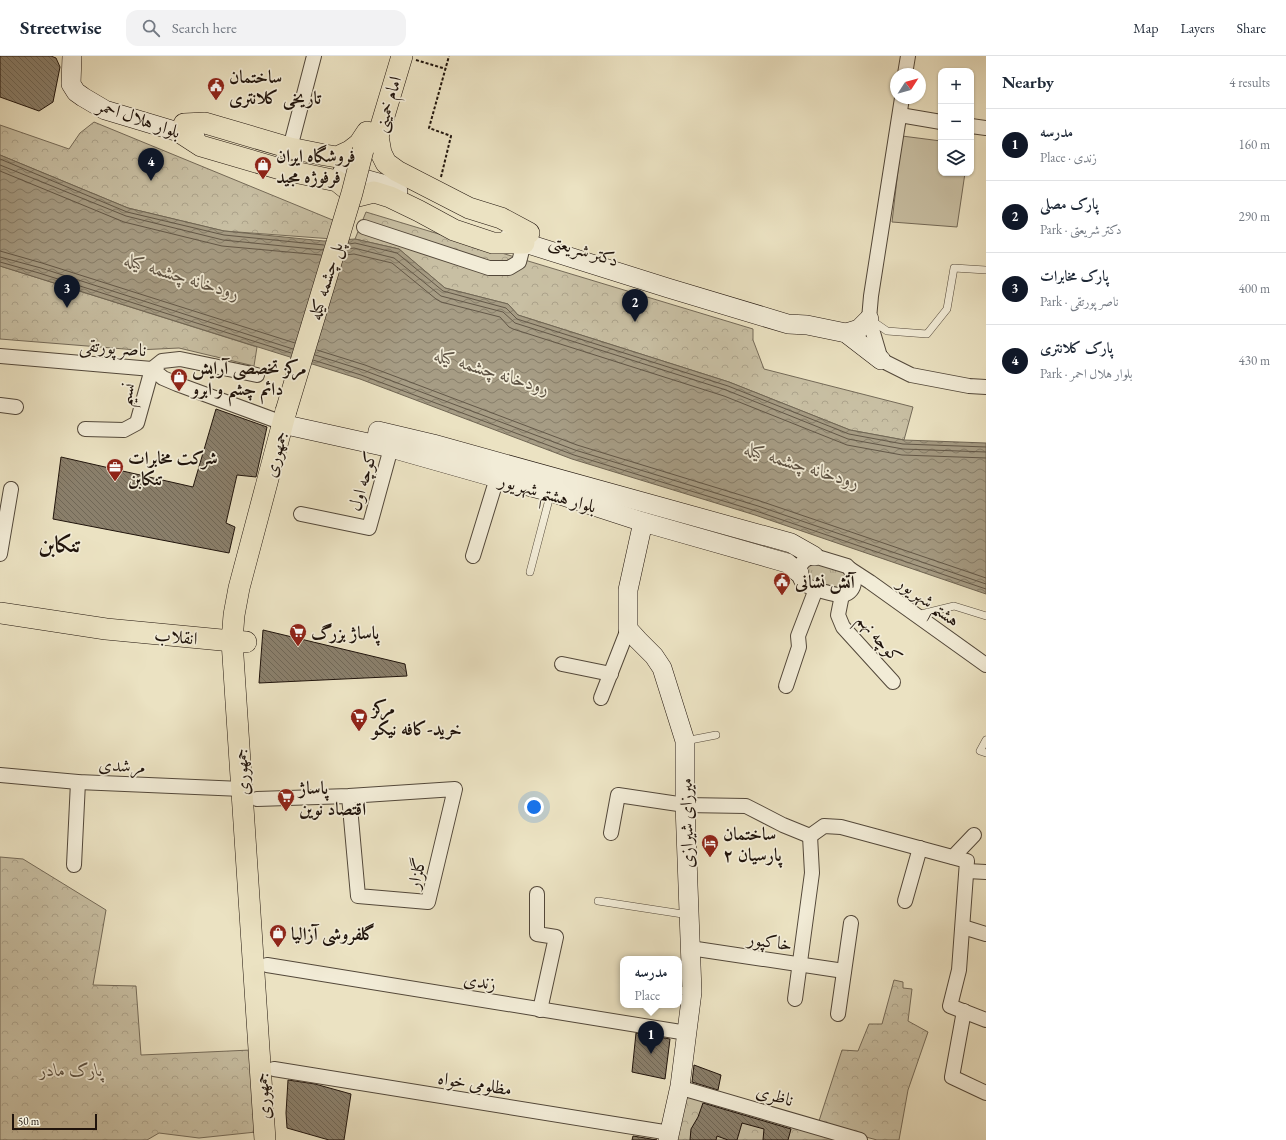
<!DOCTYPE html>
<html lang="en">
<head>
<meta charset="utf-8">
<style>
  body { margin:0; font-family:"EB Garamond",Amiri,serif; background:#f2f2f3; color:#1f2937 }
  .controls { position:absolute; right:12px; top:12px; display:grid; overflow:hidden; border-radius:8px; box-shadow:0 1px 3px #0004 }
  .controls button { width:36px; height:36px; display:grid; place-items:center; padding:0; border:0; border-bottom:1px solid #e0e1e3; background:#fff; color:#1f2937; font:20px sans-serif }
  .compass { position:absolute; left:890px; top:12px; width:36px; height:36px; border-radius:50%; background:#fff; box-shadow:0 1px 3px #0004; rotate:54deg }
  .scale { position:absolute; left:12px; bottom:10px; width:85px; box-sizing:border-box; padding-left:4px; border:2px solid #20140c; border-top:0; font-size:11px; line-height:14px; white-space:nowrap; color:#20140c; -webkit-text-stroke:3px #f2ecd7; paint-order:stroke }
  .you { position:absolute; left:534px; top:751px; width:14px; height:14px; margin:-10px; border:3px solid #fff; border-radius:50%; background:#1a73e8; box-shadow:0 0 0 6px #1a73e833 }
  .badge { display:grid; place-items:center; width:26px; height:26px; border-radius:50%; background:#111827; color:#fff; font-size:13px; font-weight:700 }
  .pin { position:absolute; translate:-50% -33px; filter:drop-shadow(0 1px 2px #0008) }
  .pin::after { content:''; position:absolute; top:21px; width:14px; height:12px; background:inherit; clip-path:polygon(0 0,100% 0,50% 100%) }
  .popup { position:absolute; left:620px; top:900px; width:62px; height:52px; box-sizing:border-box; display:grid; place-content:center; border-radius:8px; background:#fff; filter:drop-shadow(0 1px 3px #0005); font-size:13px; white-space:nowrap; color:#747a83 }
  .popup b { font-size:15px; color:#1f2937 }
  .popup::after { content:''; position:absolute; left:50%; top:100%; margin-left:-8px; border:8px solid transparent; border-top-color:#fff }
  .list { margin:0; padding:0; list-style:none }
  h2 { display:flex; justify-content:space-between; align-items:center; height:52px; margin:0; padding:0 16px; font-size:17px }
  h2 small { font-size:13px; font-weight:400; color:#747a83 }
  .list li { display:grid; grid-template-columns:26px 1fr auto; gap:12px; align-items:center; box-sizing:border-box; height:72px; padding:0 16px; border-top:1px solid #e0e1e3 }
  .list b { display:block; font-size:15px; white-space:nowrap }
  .list p { margin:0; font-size:13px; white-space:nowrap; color:#747a83 }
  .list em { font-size:13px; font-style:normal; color:#747a83 }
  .icon { flex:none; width:22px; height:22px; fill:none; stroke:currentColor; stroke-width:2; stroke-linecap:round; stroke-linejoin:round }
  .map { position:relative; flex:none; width:986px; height:1084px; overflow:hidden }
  header { display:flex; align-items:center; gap:24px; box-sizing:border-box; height:56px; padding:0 20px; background:#fff; border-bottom:1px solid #e0e1e3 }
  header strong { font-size:19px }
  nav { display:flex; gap:22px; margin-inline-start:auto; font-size:14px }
  .search { width:280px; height:36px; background:#f2f2f3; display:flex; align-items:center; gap:10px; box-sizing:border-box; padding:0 14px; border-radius:12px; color:#747a83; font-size:15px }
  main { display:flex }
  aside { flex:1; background:#fff }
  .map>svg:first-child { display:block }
  .grass { fill:url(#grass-tufts); stroke:#746a58 }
  .forest { fill:url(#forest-crowns); stroke:#746a58 }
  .garden { fill:#c8bfa3; stroke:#746a58 }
  .water { fill:url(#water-waves); stroke:#706654 }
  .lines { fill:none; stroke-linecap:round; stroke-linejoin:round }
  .shore { stroke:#635848; stroke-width:1 }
  .building { fill:url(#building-back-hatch); stroke:#20140c }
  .lane-casing { stroke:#53483a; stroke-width:8 }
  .street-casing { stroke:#53483a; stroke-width:16 }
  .secondary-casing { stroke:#20140c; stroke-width:20 }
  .primary-casing { stroke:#20140c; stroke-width:22 }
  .path { stroke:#20140c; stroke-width:2; stroke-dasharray:3 2; stroke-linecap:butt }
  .lane { stroke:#f2ecd7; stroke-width:7 }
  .street { stroke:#f2ecd7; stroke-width:14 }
  .secondary { stroke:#f2ecd7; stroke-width:19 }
  .primary { stroke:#ebe2c2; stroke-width:21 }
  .primary-bridge-casing { stroke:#20140c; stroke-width:22; stroke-linecap:butt }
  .primary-bridge { stroke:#ebe2c2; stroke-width:21 }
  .labels { text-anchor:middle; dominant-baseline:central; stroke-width:3.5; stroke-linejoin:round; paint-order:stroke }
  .poi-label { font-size:18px; font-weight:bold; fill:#20140c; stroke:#f2ecd7; text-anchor:start }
  .street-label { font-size:18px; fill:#20140c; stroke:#f2ecd7 }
  .park-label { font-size:18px; font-style:italic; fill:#5b5041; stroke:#f2ecd7 }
  .water-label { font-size:19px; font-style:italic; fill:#5c5142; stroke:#f2ecd7 }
  .district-label { font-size:22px; font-weight:bold; fill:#20140c; stroke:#f2ecd7 }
</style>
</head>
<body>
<header>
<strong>Streetwise</strong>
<div class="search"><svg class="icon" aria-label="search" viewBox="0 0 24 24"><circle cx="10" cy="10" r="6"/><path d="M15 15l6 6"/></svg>Search here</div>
<nav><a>Map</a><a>Layers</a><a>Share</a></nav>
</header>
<main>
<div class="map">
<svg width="986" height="1084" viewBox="0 0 986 1084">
  <defs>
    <pattern id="grass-tufts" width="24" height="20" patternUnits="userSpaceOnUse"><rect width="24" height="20" fill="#c8bfa3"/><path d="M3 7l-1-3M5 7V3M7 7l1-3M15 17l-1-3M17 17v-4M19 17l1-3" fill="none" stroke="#aca38b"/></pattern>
    <pattern id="forest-crowns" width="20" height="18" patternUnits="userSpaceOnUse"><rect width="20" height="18" fill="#c8bfa3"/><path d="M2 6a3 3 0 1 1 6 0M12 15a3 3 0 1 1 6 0" fill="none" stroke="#aca38b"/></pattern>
    <pattern id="water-waves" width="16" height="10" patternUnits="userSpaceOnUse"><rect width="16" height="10" fill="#a69c84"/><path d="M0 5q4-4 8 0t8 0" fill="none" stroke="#877e6a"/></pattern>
    <pattern id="building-back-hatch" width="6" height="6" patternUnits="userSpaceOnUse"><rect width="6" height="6" fill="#8a7f6b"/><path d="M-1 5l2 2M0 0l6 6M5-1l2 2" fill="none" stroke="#706756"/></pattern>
  </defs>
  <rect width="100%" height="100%" fill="#ebe2c2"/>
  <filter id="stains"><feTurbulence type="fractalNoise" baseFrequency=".005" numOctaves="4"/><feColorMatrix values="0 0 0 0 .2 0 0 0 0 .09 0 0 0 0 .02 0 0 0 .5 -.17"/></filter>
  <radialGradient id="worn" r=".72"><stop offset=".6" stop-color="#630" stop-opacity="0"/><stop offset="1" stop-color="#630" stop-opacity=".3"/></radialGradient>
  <path class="grass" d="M815,507L846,517L849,527L843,532H838L811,524L805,517V514L810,508Z"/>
  <g class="forest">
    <path d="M94,66L335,165L333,183L224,175L128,152L0,99V69L69,93L80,77Z"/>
    <path d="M366,156L753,273V284L764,313L913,351L904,384L850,374L729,326L518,259L508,248L445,232L399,193L355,183Z"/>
    <path d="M0,210L257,291L254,310L179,292L137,294L0,283Z"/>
    <path d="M0,801L23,803L106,854L93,929L136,930L141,999L251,994L256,1076L199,1082L159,1077L147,1084H0Z"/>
    <path d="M894,924L903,926V932L912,933L908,965L928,976L908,1034L899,1084H877L818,1068L842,994L858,995L869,968H882Z"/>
    <path d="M685,1033L856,1084H675Z"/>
  </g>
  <path class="garden" d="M902,80L941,85V117H965L957,171L892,166Z"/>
  <path class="water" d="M0,99L128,152L224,175L324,185L355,183L399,193L445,232L508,248L518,259L729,326L850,374L904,384L986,387V538L755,459L572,403L360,323L0,210Z"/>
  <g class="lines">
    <g class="shore">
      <path d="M0,103L127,156L224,179L324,189"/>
      <path d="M0,109L126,160L223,184L323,194"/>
      <path d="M0,115L124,166L222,190L321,199"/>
      <path d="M349,188L355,187L397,197L443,235L506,252L517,263L728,330L849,378L903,388L986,391"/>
      <path d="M347,193L354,192L394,202L441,240L503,256L515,267L726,334L848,383L903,393L986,396"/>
      <path d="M0,195L42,207L295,287"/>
      <path d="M345,199L354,198L392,207L436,243L441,246L500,261L509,271L513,273L724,340L847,389L902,399L986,402"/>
      <path d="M0,201L41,212L293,293"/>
      <path d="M0,206L39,217L291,297"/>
      <path d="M317,294L365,309L577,389L760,445L986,522"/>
      <path d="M315,299L363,314L575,394L758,450L986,528"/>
      <path d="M313,304L361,319L574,399L756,455L986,533"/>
    </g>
  </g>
  <g class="building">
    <path d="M0,0H51L56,2L60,11L53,46L39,55L0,41Z"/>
    <path d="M216,353L267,371L256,421L237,419L226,467L235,471L229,497L53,463L61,401L193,431Z"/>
    <path d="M263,574L405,608L407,620L259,627Z"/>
    <path d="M636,977L670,983L665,1023L632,1016Z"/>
    <path d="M694,1009L721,1019L718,1034L692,1026Z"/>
    <path d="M288,1024L315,1028L351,1038L344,1084H329L287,1072L286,1057Z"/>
    <path d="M703,1047L791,1073L788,1084H763L764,1073L742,1067L737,1084H728L717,1080L716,1084H690L691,1073L698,1061Z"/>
    <path d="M633,1080L657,1084H632Z"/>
  </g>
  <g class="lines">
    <defs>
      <g id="lane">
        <path d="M871,264L887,275L927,278L947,253L954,212L986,214"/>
        <path d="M530,516L551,436"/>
        <path d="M917,559L954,550L986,560"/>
        <path d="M986,684L980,695L986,697"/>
        <path d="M685,685L716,679"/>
        <path d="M598,845L689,859"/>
        <path d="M679,934L692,936"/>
      </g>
      <g id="street">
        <path d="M905,18L908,0"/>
        <path d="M902,42L871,240L869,263L881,304L911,319L969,330L986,331"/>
        <path d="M900,59L941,66"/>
        <path d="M971,70L986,72"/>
        <path d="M290,92L314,0"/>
        <path d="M364,171L489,212H509L519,206L524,187"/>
        <path d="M0,300L152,313L163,322L177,328L291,370"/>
        <path d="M152,313L162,305L180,303L257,319"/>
        <path d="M0,349L16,351"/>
        <path d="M85,373L124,374L137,367L152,313"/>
        <path d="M301,458L369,472L391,392"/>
        <path d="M0,498L11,433"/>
        <path d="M473,500L497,422"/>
        <path d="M814,500L847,510C857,518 857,536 843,539C837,540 809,532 804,528C800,525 799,519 799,514C800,506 807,502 814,500Z"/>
        <path d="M850,513L870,526L986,609"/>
        <path d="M842,539L838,559L843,571L893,626"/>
        <path d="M562,608L611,618"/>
        <path d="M786,630L799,591L798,580L816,533"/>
        <path d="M601,642L628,573"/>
        <path d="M0,719L78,726L242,733"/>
        <path d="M257,743L349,740L455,733L428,846L358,840L349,740"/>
        <path d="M611,777L618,739L685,749L746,750L783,769L810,780L824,770L841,771L967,805L959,914L950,950L986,964"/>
        <path d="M953,801L974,779"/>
        <path d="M74,809L78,726"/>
        <path d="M967,815L986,816"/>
        <path d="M537,838V878L556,881L540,954"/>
        <path d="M905,845L920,792"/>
        <path d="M963,871L986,878"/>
        <path d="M690,892L844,915"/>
        <path d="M267,909L687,977"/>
        <path d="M795,943L812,817L810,780"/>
        <path d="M964,955L952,1021L986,1037"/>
        <path d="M838,958L851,867"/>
        <path d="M274,1013L670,1077"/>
        <path d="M680,1030L685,1033L860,1084"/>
      </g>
      <g id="secondary">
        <path d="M72,0L71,28L76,36L83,41L105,54L195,81"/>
        <path d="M342,117L382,128L398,135"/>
        <path d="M509,182L668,232L788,268L807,269L846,277L881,304"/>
        <path d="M846,277L859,273L869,263"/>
        <path d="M291,370L391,392L497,422L551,436L643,466L787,507L799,517"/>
        <path d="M376,388L378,375L433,388L791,487L814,500"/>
        <path d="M643,466L628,534V573L638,584L654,600L662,612L685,685V749L692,936L680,1030L668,1084"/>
      </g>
      <g id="primary">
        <path d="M184,68L205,67L290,92L325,99L337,101L350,95L359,88L367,76"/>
        <path d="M181,77L201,90L280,113L337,125L352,137"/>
        <path d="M378,80L381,97L386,107L397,115L469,152L501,162L529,177"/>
        <path d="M373,92L378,80L402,0"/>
        <path d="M358,140L374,136L390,141L419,155L454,174L493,187H524"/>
        <path d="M0,557L106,573L232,585L246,586"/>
        <path d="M265,1084L232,585L234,559L239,532L286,355"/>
      </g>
    </defs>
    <use href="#lane" class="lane-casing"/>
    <use href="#street" class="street-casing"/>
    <use href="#secondary" class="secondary-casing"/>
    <use href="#primary" class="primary-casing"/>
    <g class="path">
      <path d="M416,4L446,13"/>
      <path d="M441,121L451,80L429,72L449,0"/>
    </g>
    <use href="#lane" class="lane"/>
    <use href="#street" class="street"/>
    <use href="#secondary" class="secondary"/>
    <use href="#primary" class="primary"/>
    <defs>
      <path id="primary-bridge" d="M286,355L352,137L363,94"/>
    </defs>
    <use href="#primary-bridge" class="primary-bridge-casing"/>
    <use href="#primary-bridge" class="primary-bridge"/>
  </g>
  <defs>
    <symbol id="civic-pin" viewBox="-11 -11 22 30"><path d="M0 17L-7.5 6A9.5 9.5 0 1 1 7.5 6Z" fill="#8f2418" stroke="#f2ecd7"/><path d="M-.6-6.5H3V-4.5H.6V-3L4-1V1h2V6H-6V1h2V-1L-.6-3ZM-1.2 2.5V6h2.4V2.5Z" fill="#fff"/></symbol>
    <symbol id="shop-pin" viewBox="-11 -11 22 30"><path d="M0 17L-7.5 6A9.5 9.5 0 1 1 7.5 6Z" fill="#8f2418" stroke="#f2ecd7"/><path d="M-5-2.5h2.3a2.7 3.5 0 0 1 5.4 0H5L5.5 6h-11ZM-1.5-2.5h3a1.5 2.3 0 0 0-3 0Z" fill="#fff"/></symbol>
    <symbol id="office-pin" viewBox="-11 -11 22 30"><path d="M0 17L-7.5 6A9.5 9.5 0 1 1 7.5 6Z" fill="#8f2418" stroke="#f2ecd7"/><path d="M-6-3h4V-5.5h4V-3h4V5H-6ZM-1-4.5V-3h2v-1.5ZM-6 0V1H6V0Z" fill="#fff"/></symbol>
    <symbol id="supermarket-pin" viewBox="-11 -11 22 30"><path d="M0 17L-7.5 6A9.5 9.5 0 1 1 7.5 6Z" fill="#8f2418" stroke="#f2ecd7"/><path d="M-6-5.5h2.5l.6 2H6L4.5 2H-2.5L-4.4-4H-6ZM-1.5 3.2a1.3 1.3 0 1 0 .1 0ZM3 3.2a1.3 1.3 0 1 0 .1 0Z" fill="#fff"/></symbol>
    <symbol id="hotel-pin" viewBox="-11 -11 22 30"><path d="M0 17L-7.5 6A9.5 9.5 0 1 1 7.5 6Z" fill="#8f2418" stroke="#f2ecd7"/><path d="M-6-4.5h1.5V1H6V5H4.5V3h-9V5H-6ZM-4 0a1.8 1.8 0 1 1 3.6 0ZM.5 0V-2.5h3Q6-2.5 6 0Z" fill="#fff"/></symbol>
  </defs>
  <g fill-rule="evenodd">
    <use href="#civic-pin" x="206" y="20" width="20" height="27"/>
    <use href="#shop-pin" x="253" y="99" width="20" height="27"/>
    <use href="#shop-pin" x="169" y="311" width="20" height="27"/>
    <use href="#office-pin" x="105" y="401" width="20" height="27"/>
    <use href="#civic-pin" x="772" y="515" width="20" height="27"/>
    <use href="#supermarket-pin" x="288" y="566" width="20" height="27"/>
    <use href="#supermarket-pin" x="349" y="651" width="20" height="27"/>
    <use href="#supermarket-pin" x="276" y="731" width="20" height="27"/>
    <use href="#hotel-pin" x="700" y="777" width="20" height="27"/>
    <use href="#shop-pin" x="268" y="867" width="20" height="27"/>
  </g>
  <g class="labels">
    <g class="poi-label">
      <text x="229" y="20">ساختمان<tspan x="229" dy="21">تاریخی کلانتری</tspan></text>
      <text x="276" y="99">فروشگاه ایران<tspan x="276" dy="21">فرفوژه مجید</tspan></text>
      <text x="192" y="311">مرکز تخصصی آرایش<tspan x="192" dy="21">دائم چشم و ابرو</tspan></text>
      <text x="128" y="401">شرکت مخابرات<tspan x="128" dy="21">تنکابن</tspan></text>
      <text x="795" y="525">آتش نشانی</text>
      <text x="311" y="576">پاساژ بزرگ</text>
      <text x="372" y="651">مرکز<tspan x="372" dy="21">خرید-کافه نیکو</tspan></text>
      <text x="299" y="731">پاساژ<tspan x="299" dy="21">اقتصاد نوین</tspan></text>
      <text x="723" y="777">ساختمان<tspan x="723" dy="21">پارسیان ۲</tspan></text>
      <text x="291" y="877">گلفروشی آزالیا</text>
    </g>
    <g class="street-label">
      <text transform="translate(387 48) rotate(-73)">امام خمینی</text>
      <text transform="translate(139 62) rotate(19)">بلوار هلال احمر</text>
      <text transform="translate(584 194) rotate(17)">دکتر شریعتی</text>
      <text transform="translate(325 225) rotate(-73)">پل چشمه کیله</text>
      <text transform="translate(113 291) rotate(5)">ناصر پورتقی</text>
      <text transform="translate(126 338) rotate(-75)">نسیم</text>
      <text transform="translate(275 398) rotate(-75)">جمهوری</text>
      <text transform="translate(362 425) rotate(-74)">کوچه اول</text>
      <text transform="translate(548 437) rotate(16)">بلوار هشتم شهریور</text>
      <text transform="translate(929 545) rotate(36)">هشتم شهریور</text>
      <text transform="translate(176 580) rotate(6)">انقلاب</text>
      <text transform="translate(880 582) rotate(49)">کوچه نهم</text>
      <text transform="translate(122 709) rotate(3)">مرشدی</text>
      <text transform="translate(241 716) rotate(-94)">جمهوری</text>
      <text transform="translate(686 767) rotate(-91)">میرزای شیرازی</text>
      <text transform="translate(416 817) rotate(-77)">گلزار</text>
      <text transform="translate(770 885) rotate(8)">خاکپور</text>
      <text transform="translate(480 925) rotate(9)">زندی</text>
      <text transform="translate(475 1027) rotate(9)">مظلومی خواه</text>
      <text transform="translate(775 1039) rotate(16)">ناظری</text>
      <text transform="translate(262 1040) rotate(-94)">جمهوری</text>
    </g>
    <g class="park-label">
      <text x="71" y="1013">پارک مادر</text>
    </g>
    <g class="water-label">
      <text transform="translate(182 220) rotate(17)">رودخانه چشمه کیله</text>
      <text transform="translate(492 315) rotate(17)">رودخانه چشمه کیله</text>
      <text transform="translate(802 409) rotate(17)">رودخانه چشمه کیله</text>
    </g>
    <g class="district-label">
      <text x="60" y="488">تنکابن</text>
    </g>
  </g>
  <rect width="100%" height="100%" filter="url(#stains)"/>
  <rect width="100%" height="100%" fill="url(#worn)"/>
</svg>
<div class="controls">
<button>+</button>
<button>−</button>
<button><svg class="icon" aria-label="layers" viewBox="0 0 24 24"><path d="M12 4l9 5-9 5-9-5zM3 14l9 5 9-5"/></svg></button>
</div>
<svg class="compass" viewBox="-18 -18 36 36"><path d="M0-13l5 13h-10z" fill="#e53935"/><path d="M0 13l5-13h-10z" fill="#747a83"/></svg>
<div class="scale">50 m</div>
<div class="you"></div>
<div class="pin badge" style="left:651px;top:998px">1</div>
<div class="popup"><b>مدرسه</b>Place</div>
<div class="pin badge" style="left:635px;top:266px">2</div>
<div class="pin badge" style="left:67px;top:252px">3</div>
<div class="pin badge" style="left:151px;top:125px">4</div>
</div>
<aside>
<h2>Nearby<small>4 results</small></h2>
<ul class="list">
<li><span class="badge">1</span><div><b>مدرسه</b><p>Place · زندی</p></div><em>160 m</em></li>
<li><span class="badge">2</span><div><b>پارک مصلی</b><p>Park · دکتر شریعتی</p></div><em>290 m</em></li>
<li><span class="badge">3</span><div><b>پارک مخابرات</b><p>Park · ناصر پورتقی</p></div><em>400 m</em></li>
<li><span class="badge">4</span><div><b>پارک کلانتری</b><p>Park · بلوار هلال احمر</p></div><em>430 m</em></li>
</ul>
</aside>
</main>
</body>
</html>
